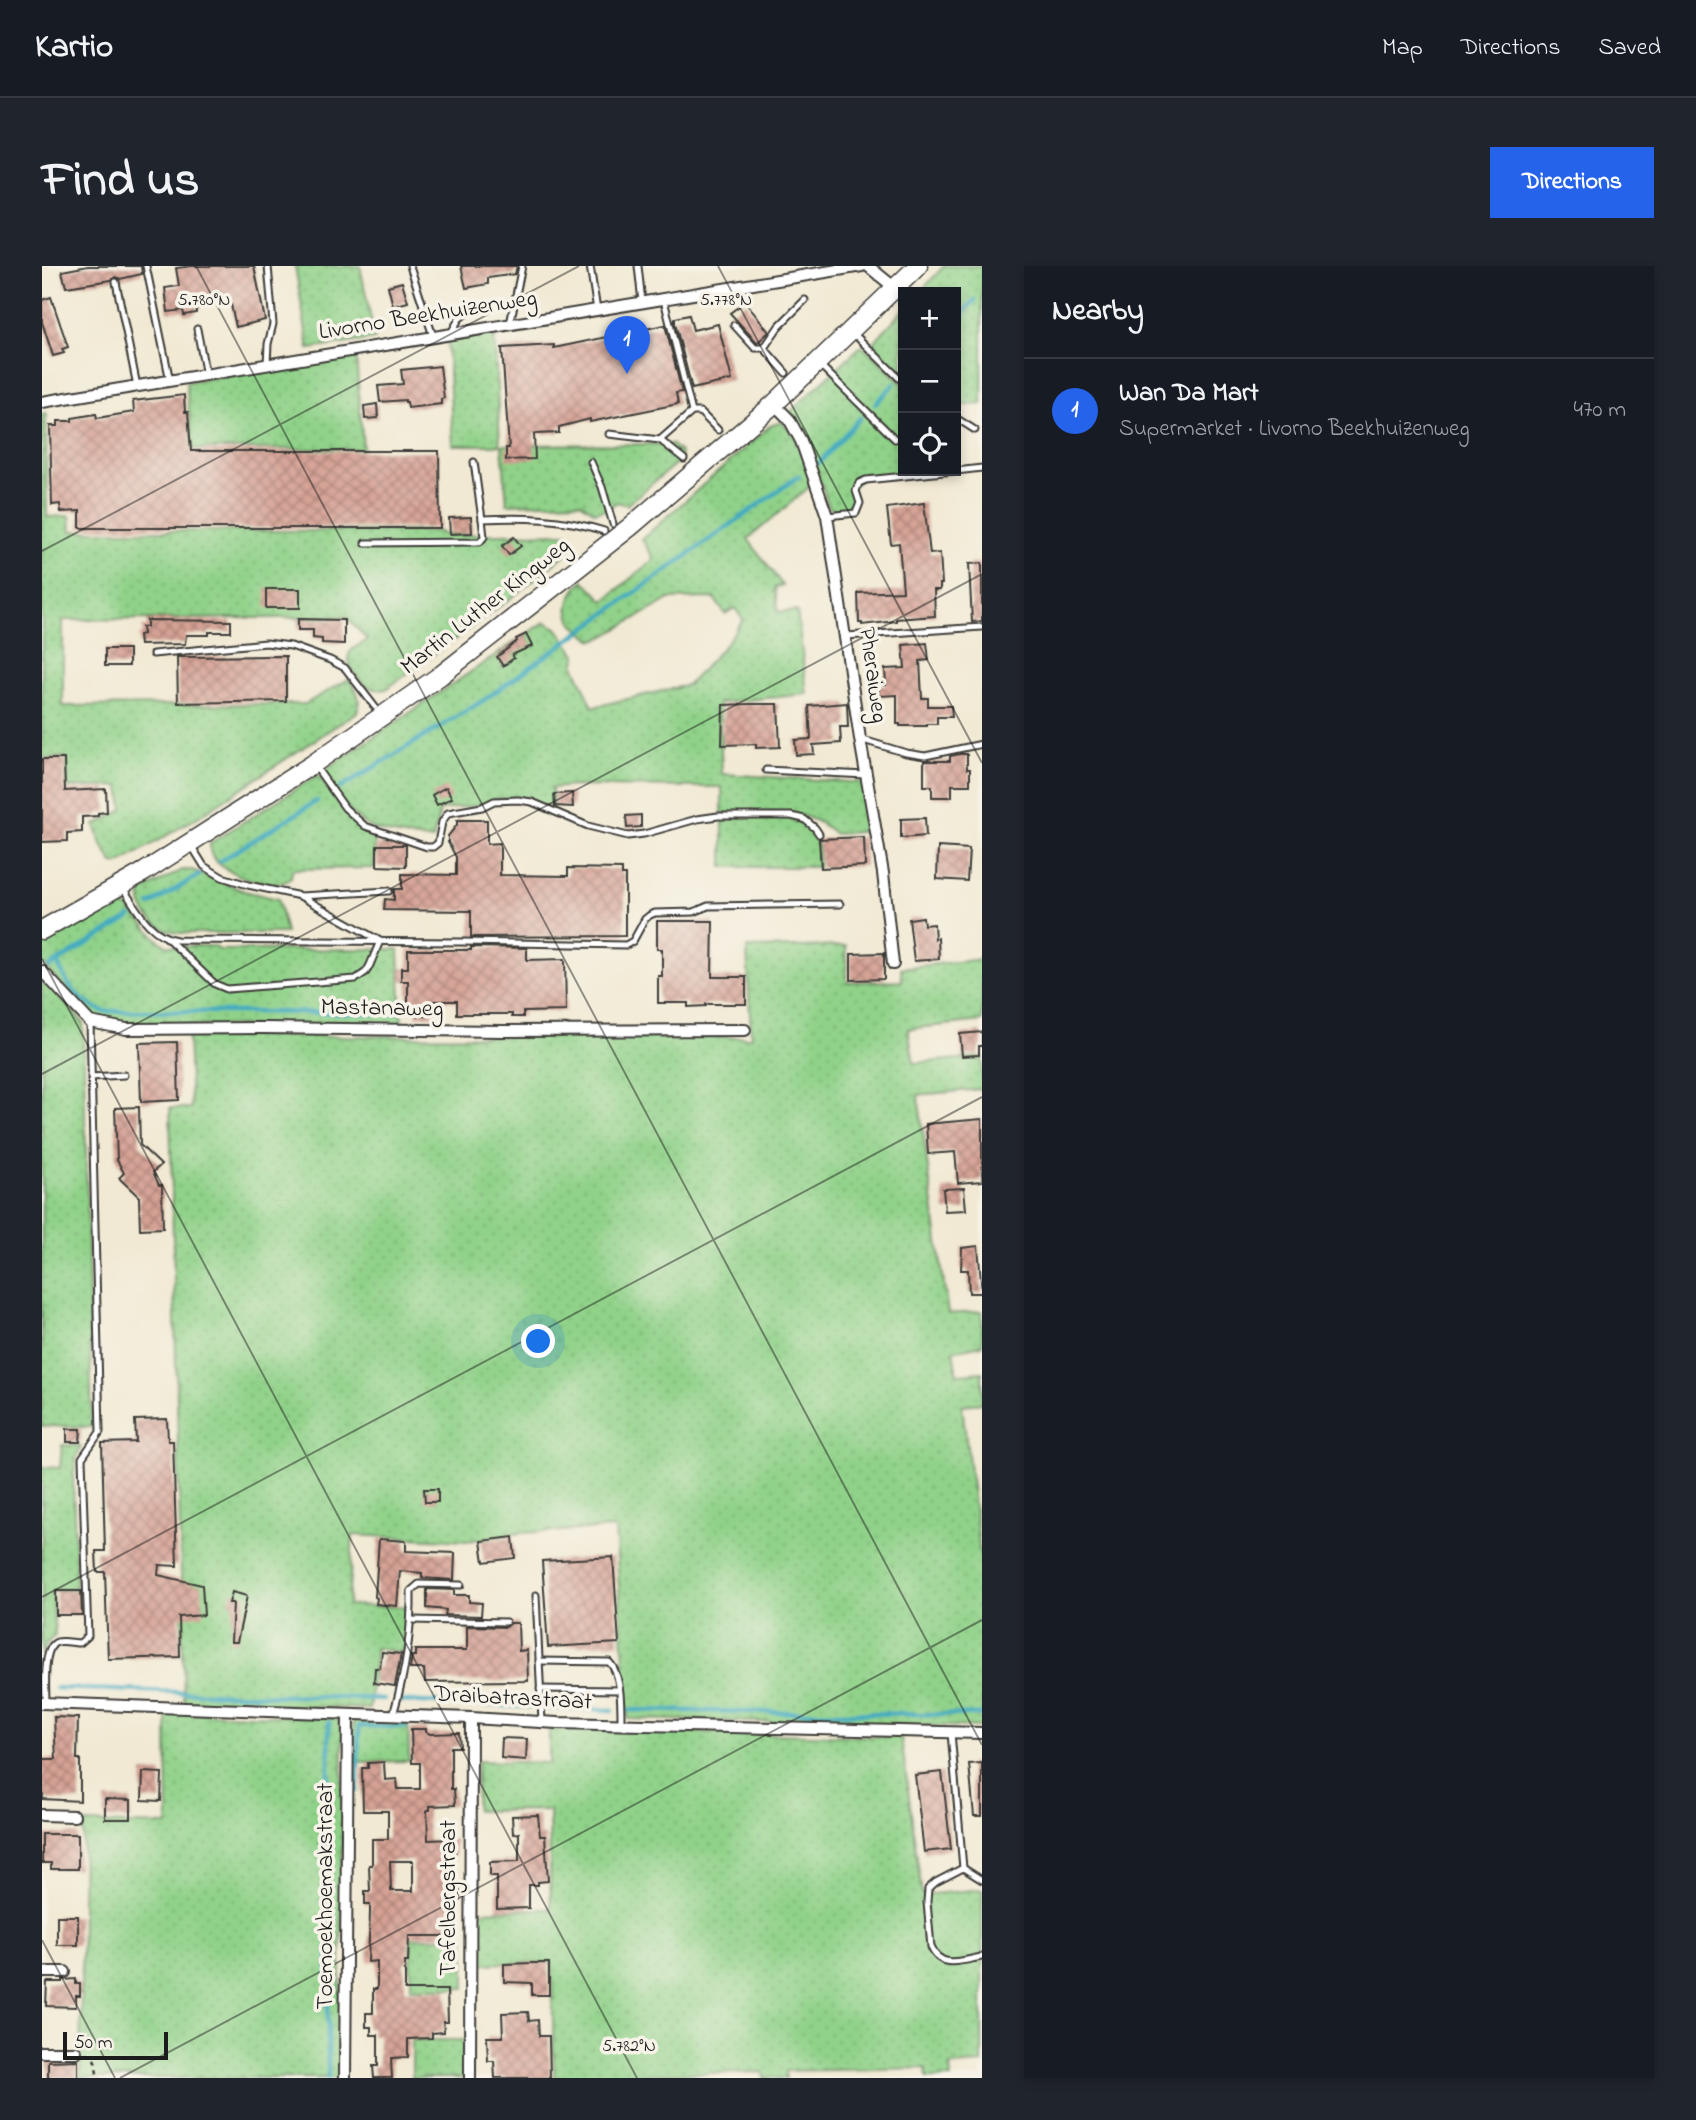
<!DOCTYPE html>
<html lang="en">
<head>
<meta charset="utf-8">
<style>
  body { margin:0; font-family:"Indie Flower",sans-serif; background:#20242c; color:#f1f3f6 }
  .controls { position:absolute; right:21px; top:21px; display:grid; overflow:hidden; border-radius:0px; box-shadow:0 4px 10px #0003 }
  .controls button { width:63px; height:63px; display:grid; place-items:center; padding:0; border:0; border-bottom:2px solid #363941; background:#171b24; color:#f1f3f6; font:35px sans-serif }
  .scale { position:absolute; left:21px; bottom:18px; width:105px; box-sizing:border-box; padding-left:7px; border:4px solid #1c1c1c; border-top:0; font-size:19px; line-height:24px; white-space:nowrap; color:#1c1c1c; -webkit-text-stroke:5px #f7f3e8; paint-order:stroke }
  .you { position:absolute; left:497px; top:1076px; width:24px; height:24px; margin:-18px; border:5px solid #fff; border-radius:50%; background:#1a73e8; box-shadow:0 0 0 10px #1a73e833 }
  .badge { display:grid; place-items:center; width:46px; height:46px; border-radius:50%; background:#2563eb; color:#fff; font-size:23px; font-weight:700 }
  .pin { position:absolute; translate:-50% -58px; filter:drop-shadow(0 2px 4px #0008) }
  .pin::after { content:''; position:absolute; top:37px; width:24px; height:21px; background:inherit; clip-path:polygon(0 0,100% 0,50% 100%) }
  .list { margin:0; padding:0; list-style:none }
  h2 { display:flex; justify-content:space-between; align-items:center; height:91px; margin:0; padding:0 28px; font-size:30px }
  h2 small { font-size:23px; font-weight:400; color:#9ea1a6 }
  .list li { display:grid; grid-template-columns:46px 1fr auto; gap:21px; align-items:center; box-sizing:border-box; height:105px; padding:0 28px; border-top:2px solid #363941 }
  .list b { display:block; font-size:26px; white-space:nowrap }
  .list p { margin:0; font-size:23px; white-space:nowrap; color:#9ea1a6 }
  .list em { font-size:23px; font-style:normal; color:#9ea1a6 }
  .icon { flex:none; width:38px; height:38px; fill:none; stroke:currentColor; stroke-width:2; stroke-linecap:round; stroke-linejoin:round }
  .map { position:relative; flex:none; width:940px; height:1812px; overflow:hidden; border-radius:0px }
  header { display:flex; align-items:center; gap:42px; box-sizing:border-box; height:98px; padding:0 35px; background:#171b24; border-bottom:2px solid #363941 }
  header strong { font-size:33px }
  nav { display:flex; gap:38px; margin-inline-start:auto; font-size:24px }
  .intro { display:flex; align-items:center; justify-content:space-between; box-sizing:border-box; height:168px; padding:0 42px }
  h1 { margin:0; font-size:49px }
  .button { padding:18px 32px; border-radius:0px; background:#2563eb; color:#fff; font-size:24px; font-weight:700 }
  main { display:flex; gap:42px; padding:0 42px }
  aside { flex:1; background:#171b24; border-radius:0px; box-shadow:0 4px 10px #0003 }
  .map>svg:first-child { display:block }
  .grass { fill:url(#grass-dots); stroke:#567752; stroke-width:2 }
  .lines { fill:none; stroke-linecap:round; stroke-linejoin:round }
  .stream { stroke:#41aac0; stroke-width:4.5 }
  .building { fill:url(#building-cross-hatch); fill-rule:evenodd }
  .lane-casing { stroke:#3c3b37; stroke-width:9 }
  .street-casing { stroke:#3c3b37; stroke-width:14 }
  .primary-casing { stroke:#3c3b37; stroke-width:21 }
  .path { stroke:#3c3b37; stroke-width:2.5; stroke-dasharray:5 5; stroke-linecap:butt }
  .lane { stroke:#fff; stroke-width:5 }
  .street { stroke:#fff; stroke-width:10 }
  .primary { stroke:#fff; stroke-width:18 }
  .ticks { fill:none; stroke:#1c1c1c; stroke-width:2; stroke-opacity:0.45 }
  .labels { text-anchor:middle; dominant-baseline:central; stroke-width:7; stroke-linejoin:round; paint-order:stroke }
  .street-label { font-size:24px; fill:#1c1c1c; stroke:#f7f3e8 }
  .ticks-label { font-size:18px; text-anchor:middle; fill:#1c1c1c; stroke:#f7f3e8; stroke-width:7; stroke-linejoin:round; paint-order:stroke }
</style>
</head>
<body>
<header>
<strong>Kartio</strong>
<nav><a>Map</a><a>Directions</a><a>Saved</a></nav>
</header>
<div class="intro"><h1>Find us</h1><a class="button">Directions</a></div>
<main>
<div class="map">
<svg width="940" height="1812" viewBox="0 0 940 1812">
  <defs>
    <pattern id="grass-dots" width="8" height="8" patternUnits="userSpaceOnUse" patternTransform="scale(1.75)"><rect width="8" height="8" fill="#90d289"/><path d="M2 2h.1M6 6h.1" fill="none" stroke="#7cb476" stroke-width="1.8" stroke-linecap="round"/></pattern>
    <pattern id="building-cross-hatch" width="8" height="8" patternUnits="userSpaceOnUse" patternTransform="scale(1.75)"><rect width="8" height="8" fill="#d6a295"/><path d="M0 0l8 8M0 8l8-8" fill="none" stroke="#ad8379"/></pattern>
  </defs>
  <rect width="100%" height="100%" fill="#f7f3e8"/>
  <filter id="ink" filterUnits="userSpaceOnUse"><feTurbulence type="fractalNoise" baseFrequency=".0143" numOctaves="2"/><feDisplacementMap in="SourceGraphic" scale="14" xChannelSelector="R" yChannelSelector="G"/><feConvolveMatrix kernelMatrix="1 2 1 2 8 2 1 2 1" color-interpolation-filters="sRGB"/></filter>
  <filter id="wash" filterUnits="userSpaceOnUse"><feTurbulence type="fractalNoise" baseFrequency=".00686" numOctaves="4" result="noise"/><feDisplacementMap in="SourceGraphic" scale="28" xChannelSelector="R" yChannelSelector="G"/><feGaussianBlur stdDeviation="1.57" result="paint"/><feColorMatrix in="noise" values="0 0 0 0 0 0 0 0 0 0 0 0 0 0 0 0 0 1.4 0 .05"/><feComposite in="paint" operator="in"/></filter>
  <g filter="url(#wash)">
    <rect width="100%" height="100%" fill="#f1e9d3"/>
    <g class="grass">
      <path d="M253,0H318L333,73L267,83Z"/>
      <path d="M902,0H940V138L914,140V26H878Z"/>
      <path d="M861,44V111L829,79Z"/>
      <path d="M452,64L458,179H411L405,72Z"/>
      <path d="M818,81H822L861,118V205H882L820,211L810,220L811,239L796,245L787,241L775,205L749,148L750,144Z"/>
      <path d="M314,89L321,183H151L144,116Z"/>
      <path d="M4,147L5,251L28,250L29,265H395L403,269L523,267L528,270L531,278L527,285L468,333L344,423C338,424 333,424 327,421C319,417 303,398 307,388C309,382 321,377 326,374L304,351L21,354V440L263,438L307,413C316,423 319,433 315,446L159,549L77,598L71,597L61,581L53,559L81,544L78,520L26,522L24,491L0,493V148Z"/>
      <path d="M739,156C757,169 765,198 771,218L706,273L741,320L733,321L736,346L755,345L765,428L677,437L680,508L823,517L830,565L792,568C765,539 717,547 680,548V521L532,520L510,522L511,542L476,531L451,533L438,539L398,544L391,574C370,570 345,570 326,560C306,548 293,525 280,506L503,356L515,362L535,390L532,399L551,441L646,419L682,380L701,354L693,342L683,348L672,332L628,333L561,371L552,374C523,358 518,339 541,314L562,335L612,293L600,273L728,160Z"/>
      <path d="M629,178L638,186L639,193L585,239L575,236L565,243L553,246L538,236L465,238L460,179Z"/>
      <path d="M276,509C295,533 304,556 333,569L332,602L251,603L248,613C233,626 183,608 172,593C168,589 168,583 168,577Z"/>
      <path d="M681,552C704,552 766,543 774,573C777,581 776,592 776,601H681Z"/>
      <path d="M140,604H150L202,625L236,633L244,667H138C132,666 126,665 121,662C109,657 93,637 101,625Z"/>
      <path d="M75,638L87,642L116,674L126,680H173L177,684L357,683L360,761L82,759L65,756L48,749L0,697V679L64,640Z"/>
      <path d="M804,680L805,716L860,715L859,702L940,693V755L866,763L872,797L940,791V823L876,829L906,1048L940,1045V1079L911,1085L915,1108L940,1106V1137L920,1139L940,1304V1461L586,1453L573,1262L478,1267L426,1275L311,1269L306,1339L362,1341L366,1345L363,1387L334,1382L327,1443L142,1436L128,842H149L146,770L709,771L705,682Z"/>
      <path d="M0,711L41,757L50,1161L0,1160Z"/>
      <path d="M20,1179L39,1180L35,1190L31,1209L34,1323L10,1325L13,1370C0,1378 1,1391 0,1405V1201L18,1202Z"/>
      <path d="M125,1446L294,1452L301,1462L298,1812H38L41,1557L126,1559Z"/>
      <path d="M316,1452L366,1453L367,1495L311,1496V1456Z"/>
      <path d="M507,1463L859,1471L880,1629L940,1623V1798L908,1800L909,1812H885L884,1802L744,1805V1812H722L721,1806L559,1809L558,1812L512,1811L510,1696L435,1698L433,1645L509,1643L507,1544L434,1545L435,1495L507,1497Z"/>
      <rect x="369" y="1672" width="54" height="50"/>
      <rect x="370" y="1774" width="51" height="38"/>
    </g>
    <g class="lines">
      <g class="stream">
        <path d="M914,54L933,34"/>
        <path d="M833,138L852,118"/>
        <path d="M777,197L818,152"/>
        <path d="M298,522L442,434L757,210"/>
        <path d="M178,595L275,535"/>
        <path d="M108,639L157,609"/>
        <path d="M16,697C23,719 39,737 61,745L355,747"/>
        <path d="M7,701L89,651"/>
        <path d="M14,1422L342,1433"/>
        <path d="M357,1435L488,1441"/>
        <path d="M502,1442L571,1444"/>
        <path d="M586,1444L940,1449"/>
        <path d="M315,1525L317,1460L364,1461"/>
        <path d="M286,1812L287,1456"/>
      </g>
    </g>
    <g id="blocks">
      <g class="building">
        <path d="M46,0H99L100,8L78,13L74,11L69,14L24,21L20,5Z"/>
        <path d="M151,0H212L223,54L194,61L187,30L166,32L167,40L154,42V47L142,49L141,44L126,46L123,22L137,20L134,2Z"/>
        <path d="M419,0H475L473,8L446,12V18L424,22Z"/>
        <path d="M360,16L366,36L351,40L346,20Z"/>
        <path d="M9,31L26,81L20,83L22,87L11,90L0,56V34Z"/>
        <path d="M703,36L727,66L715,77L688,47Z"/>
        <path d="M647,49L651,64L676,58L690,114L650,123L633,57V52Z"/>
        <path d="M623,59L640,126L634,127L636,138L548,156V153L517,161V167L492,168L493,193L464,194V182H467L460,82L512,79V82Z"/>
        <path d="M398,100L402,132L399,133V138L366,142L365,136H363V134L338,136L336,120L361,118L359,104Z"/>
        <path d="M142,129L143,146H146L149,185H397L398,262H38V245L19,246L18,238L10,239L8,160H16V155H30V152L54,148L55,152L92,146L91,135Z"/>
        <path d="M335,138L336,152L323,153L322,140Z"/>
        <path d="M882,237L888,288L898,287L900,318H898V324H892L893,350L854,353V355L820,359V357H817L816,327L861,325L857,277L849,278L845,242Z"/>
        <path d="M429,251L430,267L408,268L407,252Z"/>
        <path d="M472,271L479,280L467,289L460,280Z"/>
        <path d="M940,297V355L930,356L927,298Z"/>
        <rect x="224" y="323" width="34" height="19"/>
        <path d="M256,353L302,354V378L280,377V373L271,372V364H256Z"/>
        <path d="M105,354L189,355V366H167V369H144L143,378L98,379L97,369L101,368L100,361H105Z"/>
        <path d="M484,368L490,380L470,389L472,392L461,400L455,391L475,375L474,373Z"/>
        <path d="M885,377L887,394L878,395L880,432H886V440H909L910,451H895V458H885V460H858V458H855V429L837,430L836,419H844L843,403L863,402L861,379Z"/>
        <rect x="63" y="383" width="24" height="17"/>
        <path d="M244,390V435L136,437L135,391Z"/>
        <path d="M805,437L806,461H798L799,477L771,479L772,488L754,489L753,474L769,473L767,440Z"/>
        <path d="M707,438H736L738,481L714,482V478L680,479L681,439Z"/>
        <path d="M918,488H925V503H928V519H910V531H890V520H882V495H908V490Z"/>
        <path d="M0,493H22L23,525L64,523L65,546L56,547V550L40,551V566L25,567V575L0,576Z"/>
        <path d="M404,521L410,532L395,539L390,529Z"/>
        <path d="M530,527L531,541L513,540L512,528Z"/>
        <path d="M599,549V561L585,562L584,550Z"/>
        <path d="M883,552L884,570L859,572V553Z"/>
        <path d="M415,554H445V578L458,577V609L526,610V602L580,603V609H583V670L429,671V645L342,644L343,633L352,634V623H360V608L414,609V591L406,576V570L415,559Z"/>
        <path d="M822,571L823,600L779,602L777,573Z"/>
        <path d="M335,579H364V601L335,600Z"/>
        <path d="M896,581L927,583L925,615L895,613Z"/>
        <path d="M881,651L882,659L892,658L893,673L896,672L897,693L872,695L867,653Z"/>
        <path d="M615,655H671L670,711H704V738H664V740L646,741V737H616V710H620V683H615Z"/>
        <path d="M429,681L485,682V694L523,693L524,745L481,746V751H470V748H415V735H392V750H374V745H369V740H366V715H359V702H366V684H429Z"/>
        <path d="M809,688L842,687V713L809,714Z"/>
        <path d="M940,766V780H937V789L920,790L918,768Z"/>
        <path d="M135,776L137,834L99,836L97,777Z"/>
        <path d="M97,841L98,879L119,899L111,906L117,919H120L121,962L98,963L97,931L77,912L82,907L75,894L73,842Z"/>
        <path d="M940,853V915L916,917L913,886L886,888L884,858Z"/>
        <path d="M922,922L924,944L903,945L901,923Z"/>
        <path d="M936,980L940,1027H927L926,1004H919L920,982Z"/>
        <path d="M125,1153L126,1175H131L135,1300L117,1299L116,1309L160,1319L162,1349L137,1351L138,1391L66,1393L63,1306H55L54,1285H63L60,1177L94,1176L93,1154Z"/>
        <path d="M25,1163H39L38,1176H25Z"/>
        <path d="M382,1223H396V1236H383Z"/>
        <path d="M471,1271L473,1292L442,1296L439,1275Z"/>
        <path d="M337,1273L364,1275V1285L413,1287L412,1314L380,1312V1307L358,1305L355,1340L334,1338L335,1332L333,1331Z"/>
        <path d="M571,1291L577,1377L506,1381L500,1295Z"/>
        <path d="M385,1323L412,1324V1329H427V1336L440,1337L439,1350L403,1349L404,1344L385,1342Z"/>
        <path d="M14,1325H39L40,1349H14Z"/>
        <path d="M190,1326L205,1330L195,1376H189L191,1337H187Z"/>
        <path d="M469,1357H476L477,1385L485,1384L486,1415L383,1416L382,1403H368L370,1390H373V1384H425V1360L464,1361Z"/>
        <path d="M340,1386L359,1388L353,1420L332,1417L333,1402H338Z"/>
        <path d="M12,1451L36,1452L35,1493H38V1535L1,1533L0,1493H14Z"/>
        <path d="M369,1463H384V1466L388,1468L417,1467L418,1481H409V1523H412L413,1539L388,1540V1544H385L386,1574L413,1573V1589H411L412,1624L418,1623V1634H414V1670H367L366,1696H363V1724H405L406,1756H401L402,1766L390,1767V1772L366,1773V1791L350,1792L349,1795L350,1812H332L331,1800H336V1769H329V1761H324V1747H331V1723H335V1695L326,1696L328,1646V1638H323V1625H328L327,1599H330V1573H346V1545H321L320,1502H326V1497L342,1496L343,1514L355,1513L356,1523H378V1497H370ZM348,1595H371V1625H349Z"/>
        <path d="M460,1472L485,1473L484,1494L459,1492Z"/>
        <path d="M940,1497V1550H932L927,1498Z"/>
        <path d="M101,1506L120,1507L119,1535L100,1534Z"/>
        <path d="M900,1506L909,1583L882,1586L873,1509Z"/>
        <path d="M63,1533L89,1534V1553H63Z"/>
        <path d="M496,1549L498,1570H503L506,1615L496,1616V1619H487V1642L455,1643V1610H448V1596L477,1595V1567L471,1568L470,1550Z"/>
        <path d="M0,1568H36V1603H9V1597H0Z"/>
        <rect x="15" y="1650" width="21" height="29"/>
        <path d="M491,1697H507V1729H490V1717L462,1716V1698Z"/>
        <path d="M34,1713V1718H38V1730H34V1741L4,1740L5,1716H21V1714Z"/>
        <path d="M486,1746L487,1755L496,1754L497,1770H507L508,1812H453L452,1795H446L445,1771H461L460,1747Z"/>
        <path d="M36,1794V1812H6V1795Z"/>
      </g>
    </g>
  </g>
  <g filter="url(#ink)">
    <use href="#blocks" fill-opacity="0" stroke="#3c3b37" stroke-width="2"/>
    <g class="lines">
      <defs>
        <g id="lane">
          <path d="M104,0L128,115"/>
          <path d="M368,0L391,70"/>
          <path d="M548,0L555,44"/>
          <path d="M596,0L600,36"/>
          <path d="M74,16L95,120"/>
          <path d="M622,34L650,146"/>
          <path d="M468,58L480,0"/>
          <path d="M692,59L713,82H722L744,107"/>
          <path d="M155,63L164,110"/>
          <path d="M409,67L417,53L428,44L472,36"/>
          <path d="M811,67L861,116"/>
          <path d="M722,82L737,60L763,34"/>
          <path d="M225,98L226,78L231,58L226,0"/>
          <path d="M778,99L853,173"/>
          <path d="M914,152L933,164"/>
          <path d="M567,168L618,174L642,193"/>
          <path d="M618,174L650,146H658L676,164"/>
          <path d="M432,196L440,253C483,251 521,252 562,265"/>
          <path d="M549,196L560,221L571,258"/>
          <path d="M914,205L940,202"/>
          <path d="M785,250L814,247L818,237L814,225L817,217L824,214L912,205"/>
          <path d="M323,277L438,276L442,271L440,253"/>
          <path d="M804,370L940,361"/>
          <path d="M111,388L224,377L249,380L288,394L303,402L333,441"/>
          <path d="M818,473L864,487L883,490L940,478"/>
          <path d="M273,500L303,542L323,560L385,581H391L396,577L400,556L406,547L440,541L452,535L476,534L490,536L546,560L586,570L602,568L655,553L676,550H749L762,553L773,562L777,568"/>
          <path d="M724,504L824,509"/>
          <path d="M149,579L162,600L180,611L206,619L258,630L347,625"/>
          <path d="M81,622C95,643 107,670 135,674L420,676L584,679L591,675L603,653L608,649L613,647L652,646L666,640L798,638"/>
          <path d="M125,672L173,718L185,723L314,713L324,706L328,699L338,675L258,630"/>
          <path d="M49,811L82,809"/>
          <path d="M494,1329L500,1456"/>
          <path d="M370,1354L464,1356"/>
          <path d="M497,1395L567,1396C580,1408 579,1442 579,1459"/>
          <path d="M498,1423L577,1424"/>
          <path d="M4,1436C4,1423 0,1381 15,1376C22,1374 31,1377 38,1377L46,1370L40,1192L58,1166L48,756"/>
          <path d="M351,1449C363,1408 370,1369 369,1325L377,1318L419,1319"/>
          <path d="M909,1467L921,1602"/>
          <path d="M940,1614L921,1602L894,1616L886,1623L885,1636L889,1681C898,1704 921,1694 940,1691"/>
        </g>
        <g id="street">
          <path d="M826,0L853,22"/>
          <path d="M0,136L820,0"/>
          <path d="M732,138L747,153L759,175L785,250L818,473L841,607L851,698"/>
          <path d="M0,705L48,756L84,763L221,762L460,765L703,764"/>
          <path d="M0,1437L429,1452L516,1457L940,1467"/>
          <path d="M0,1549L32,1550"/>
          <path d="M0,1706H23"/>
          <path d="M0,1786H34"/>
          <path d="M303,1812L306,1448"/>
          <path d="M428,1812L429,1452"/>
        </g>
        <path id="primary" d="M0,664L102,606L271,498L399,409L588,261L732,138L876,0"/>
      </defs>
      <use href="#lane" class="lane-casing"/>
      <use href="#street" class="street-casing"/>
      <use href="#primary" class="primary-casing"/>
      <path class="path" d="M44,1787C58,1792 51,1801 57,1812"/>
      <use href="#lane" class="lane"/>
      <use href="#street" class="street"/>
      <use href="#primary" class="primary"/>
    </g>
  </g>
  <path class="ticks" d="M154,0L940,1479M676,0L940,497M0,285L537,0M0,693L595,1812M0,808L940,308M0,1331L940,831M0,1674L73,1812M78,1812L940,1354"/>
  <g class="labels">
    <g class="street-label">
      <text transform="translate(386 50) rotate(-9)">Livorno Beekhuizenweg</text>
      <text transform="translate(444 341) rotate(-38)">Martin Luther Kingweg</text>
      <text transform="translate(830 409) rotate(82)">Pheraiweg</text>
      <text transform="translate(340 743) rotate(1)">Mastanaweg</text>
      <text transform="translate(471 1433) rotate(3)">Draibatrastraat</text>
      <text transform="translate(284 1630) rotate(-90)">Toemoekhoemakstraat</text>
      <text transform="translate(407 1632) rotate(-90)">Tafelbergstraat</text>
    </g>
  </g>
  <g class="ticks-label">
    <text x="162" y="39">5.780°N</text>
    <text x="684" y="39">5.778°N</text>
    <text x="587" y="1785">5.782°N</text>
  </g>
</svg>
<div class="controls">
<button>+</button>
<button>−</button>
<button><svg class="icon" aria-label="locate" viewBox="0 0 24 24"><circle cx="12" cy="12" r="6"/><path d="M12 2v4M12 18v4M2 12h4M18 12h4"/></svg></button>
</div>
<div class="scale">50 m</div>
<div class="you"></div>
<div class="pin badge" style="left:585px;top:108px">1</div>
</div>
<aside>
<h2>Nearby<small></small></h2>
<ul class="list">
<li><span class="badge">1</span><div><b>Wan Da Mart</b><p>Supermarket · Livorno Beekhuizenweg</p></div><em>470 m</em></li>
</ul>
</aside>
</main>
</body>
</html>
